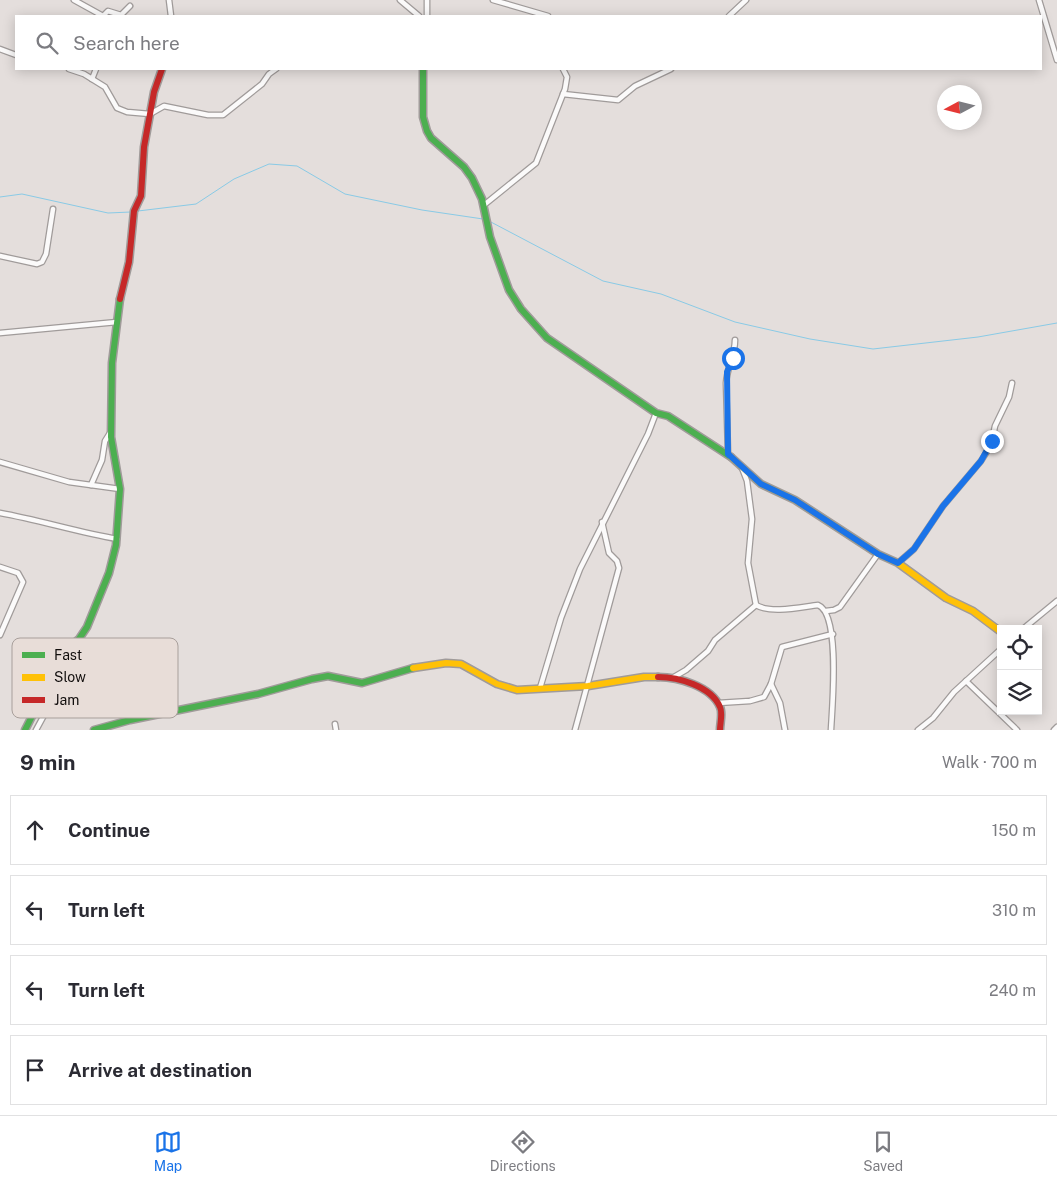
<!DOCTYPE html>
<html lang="en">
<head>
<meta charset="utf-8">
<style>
  body { margin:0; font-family:"Public Sans",sans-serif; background:#f7f7f7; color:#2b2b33 }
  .controls { position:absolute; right:15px; bottom:15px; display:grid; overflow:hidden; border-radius:0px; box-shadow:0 2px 12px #0003 }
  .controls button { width:45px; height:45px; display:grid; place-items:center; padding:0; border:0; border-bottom:1px solid #e1e1e2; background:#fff; color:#2b2b33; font:25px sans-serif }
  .compass { position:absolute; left:937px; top:85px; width:45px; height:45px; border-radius:50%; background:#fff; box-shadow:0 2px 12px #0003; rotate:263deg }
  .stop { position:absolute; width:15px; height:15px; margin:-11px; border:4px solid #1a73e8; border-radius:50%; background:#fff }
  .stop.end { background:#1a73e8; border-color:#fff; box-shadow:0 1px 5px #0008 }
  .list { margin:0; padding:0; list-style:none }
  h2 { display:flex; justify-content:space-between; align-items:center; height:65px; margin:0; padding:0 20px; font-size:21px }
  h2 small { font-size:16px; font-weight:400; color:#7c7c81 }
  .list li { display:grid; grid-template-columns:32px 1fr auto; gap:15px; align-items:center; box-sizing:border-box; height:70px; margin:0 10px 10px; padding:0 10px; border:1px solid #e1e1e2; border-radius:0px }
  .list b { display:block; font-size:19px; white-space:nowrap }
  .list em { font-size:16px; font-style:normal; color:#7c7c81 }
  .icon { flex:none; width:28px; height:28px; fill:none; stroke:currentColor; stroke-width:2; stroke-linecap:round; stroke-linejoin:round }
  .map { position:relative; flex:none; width:1057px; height:730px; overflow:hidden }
  .search { position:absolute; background:#fff; box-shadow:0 2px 12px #0003; left:15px; right:15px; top:15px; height:55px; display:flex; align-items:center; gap:12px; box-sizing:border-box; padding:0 18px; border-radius:0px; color:#7c7c81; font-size:19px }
  .sheet { height:385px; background:#fff }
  nav { display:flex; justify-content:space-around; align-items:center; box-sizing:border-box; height:70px; border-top:1px solid #e1e1e2; background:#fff; font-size:14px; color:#7c7c81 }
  nav a { display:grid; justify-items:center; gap:2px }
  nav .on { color:#1a73e8 }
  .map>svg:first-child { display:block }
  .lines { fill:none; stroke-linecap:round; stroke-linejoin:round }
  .stream { stroke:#89cae6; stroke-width:1 }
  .street-casing { stroke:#a09b9a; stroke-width:7 }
  .fast-casing { stroke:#a09b9a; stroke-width:9 }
  .slow-casing { stroke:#a09b9a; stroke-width:9 }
  .jam-casing { stroke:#a09b9a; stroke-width:9 }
  .street { stroke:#fbfafa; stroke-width:4.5 }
  .fast { stroke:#4caf50; stroke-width:6 }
  .slow { stroke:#ffc107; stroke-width:6 }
  .jam { stroke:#c62828; stroke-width:6 }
  .route { stroke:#1a73e8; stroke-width:6 }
  .key { fill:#e8ddd8; stroke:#a89f9b; stroke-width:1 }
  .key-label { font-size:14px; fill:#130f0e }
</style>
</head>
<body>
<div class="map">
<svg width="1057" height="730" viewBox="0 0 1057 730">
  <rect width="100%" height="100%" fill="#e4dedc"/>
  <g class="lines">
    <g class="stream">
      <path d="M0,197L22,194L108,213L131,212"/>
      <path d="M138,211L196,204L234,179L269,164L297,166L345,194L422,210L483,219"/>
      <path d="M489,221L603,281L661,294L735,322L810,339L873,349L978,337L1057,323"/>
    </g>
    <defs>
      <g id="street">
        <path d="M74,0L103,16"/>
        <path d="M169,0L171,16"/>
        <path d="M400,0L419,16"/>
        <path d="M493,0L548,16"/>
        <path d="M1039,0L1057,60"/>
        <path d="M103,16L108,11L121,15L130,6"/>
        <path d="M427,16V0"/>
        <path d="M729,16L746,0"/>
        <path d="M0,49L16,55"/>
        <path d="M69,69L84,74L105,87L117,108L127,112L150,114L164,106L208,115H223L262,84L269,74L276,69"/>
        <path d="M92,79L96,69"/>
        <path d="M563,94L618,100L635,86L671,69"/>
        <path d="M484,205L536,163L565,89L567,77L563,69"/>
        <path d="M0,256L37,264L42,262L46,254L53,209"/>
        <path d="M0,333L117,322"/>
        <path d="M728,454L726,383C727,367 735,356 735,340"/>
        <path d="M0,462L69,482L120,489"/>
        <path d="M742,468L747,481L752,519L748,563L756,605C771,614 801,607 818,605C841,614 832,708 831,730"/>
        <path d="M91,485L102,460L105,441L110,433"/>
        <path d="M0,513C39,520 77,532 117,539"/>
        <path d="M898,563L914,549L943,506L981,461L991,445L995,426L1009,397L1012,383"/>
        <path d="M0,567L18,573L23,582L0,635"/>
        <path d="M826,611L834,610L840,607L878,554"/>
        <path d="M1023,629L1057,601"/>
        <path d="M65,675L73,674L108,659L165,661"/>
        <path d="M674,677L686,670L708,651L715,640L756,605"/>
        <path d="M966,681L1017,730"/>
        <path d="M771,684L780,703L785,730"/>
        <path d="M540,688L561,618L580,569L648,434L656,413"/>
        <path d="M718,703L750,701L764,697L771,684L782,647L833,634"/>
        <path d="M335,724L336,730"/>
        <path d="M36,730L61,684L79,641"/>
        <path d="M575,730L619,568L617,561L609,553L602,522"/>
        <path d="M918,730L933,718L954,692L1001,649"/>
        <path d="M1054,730L1057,727"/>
      </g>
      <g id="fast">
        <path d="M423,69V117L427,131L431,138L464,167L472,178L482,199L490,237L509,290L521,309L547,338L656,413L668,416L731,457"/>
        <path d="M25,730L65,651L79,639L87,627L109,573L116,545L120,489L111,437L112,363L120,299"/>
        <path d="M94,730L130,720L258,694L312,679L328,676L362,683L413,668"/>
      </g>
      <g id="slow">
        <path d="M731,457L761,484L795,500L878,554L898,563L946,598L973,611L1001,632"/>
        <path d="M413,668L446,663L461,664L497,684L517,690L588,686L644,677H658"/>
      </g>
      <g id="jam">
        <path d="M120,299L129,262L134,211L141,196L144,147L154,92L162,69"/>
        <path d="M658,677C678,677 711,686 720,707C723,713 720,723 720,730"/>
      </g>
    </defs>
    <use href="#street" class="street-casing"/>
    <use href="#fast" class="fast-casing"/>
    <use href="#slow" class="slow-casing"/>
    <use href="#jam" class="jam-casing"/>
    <use href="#street" class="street"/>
    <use href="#fast" class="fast"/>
    <use href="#slow" class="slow"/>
    <use href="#jam" class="jam"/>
  </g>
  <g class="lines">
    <path class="route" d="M733,358L727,372L728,454L761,484L795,500L878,554L898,563L914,549L943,506L981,461L992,441"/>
  </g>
  <rect x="12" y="638" width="166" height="80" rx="8" class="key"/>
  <rect x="22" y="652" width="23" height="6" fill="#4caf50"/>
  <rect x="22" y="674" width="23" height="7" fill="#ffc107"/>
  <rect x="22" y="697" width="23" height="6" fill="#c62828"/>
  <g class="key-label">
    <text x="54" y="660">Fast</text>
    <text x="54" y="682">Slow</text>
    <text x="54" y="705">Jam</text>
  </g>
</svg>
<div class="controls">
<button><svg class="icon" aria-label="locate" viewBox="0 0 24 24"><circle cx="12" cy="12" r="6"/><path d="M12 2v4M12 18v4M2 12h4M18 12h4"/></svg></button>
<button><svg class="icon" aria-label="layers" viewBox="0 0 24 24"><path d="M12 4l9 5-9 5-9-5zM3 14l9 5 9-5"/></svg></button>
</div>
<svg class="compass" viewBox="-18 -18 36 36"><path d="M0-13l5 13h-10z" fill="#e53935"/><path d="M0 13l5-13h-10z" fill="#7c7c81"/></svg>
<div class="stop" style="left:733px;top:358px"></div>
<div class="stop end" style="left:992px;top:441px"></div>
<div class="search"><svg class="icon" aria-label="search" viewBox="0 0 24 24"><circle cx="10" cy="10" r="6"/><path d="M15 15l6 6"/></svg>Search here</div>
</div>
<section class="sheet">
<h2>9 min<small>Walk · 700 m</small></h2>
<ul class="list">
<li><svg class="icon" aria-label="ahead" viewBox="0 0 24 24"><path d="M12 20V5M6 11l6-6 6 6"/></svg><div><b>Continue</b></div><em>150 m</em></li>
<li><svg class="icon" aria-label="left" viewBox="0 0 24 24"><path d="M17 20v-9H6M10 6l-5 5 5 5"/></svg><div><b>Turn left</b></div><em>310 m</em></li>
<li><svg class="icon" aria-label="left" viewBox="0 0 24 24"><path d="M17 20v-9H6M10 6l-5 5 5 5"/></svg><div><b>Turn left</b></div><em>240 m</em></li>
<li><svg class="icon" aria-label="arrive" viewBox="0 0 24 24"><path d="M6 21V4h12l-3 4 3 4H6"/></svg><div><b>Arrive at destination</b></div></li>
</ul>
</section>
<nav>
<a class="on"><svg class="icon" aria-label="map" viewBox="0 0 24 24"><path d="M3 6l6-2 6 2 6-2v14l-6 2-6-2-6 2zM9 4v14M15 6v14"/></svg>Map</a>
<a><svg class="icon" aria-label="directions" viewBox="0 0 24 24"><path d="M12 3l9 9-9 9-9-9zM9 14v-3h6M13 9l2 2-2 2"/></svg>Directions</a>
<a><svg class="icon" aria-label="saved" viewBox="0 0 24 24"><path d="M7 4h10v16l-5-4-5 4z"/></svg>Saved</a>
</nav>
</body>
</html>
